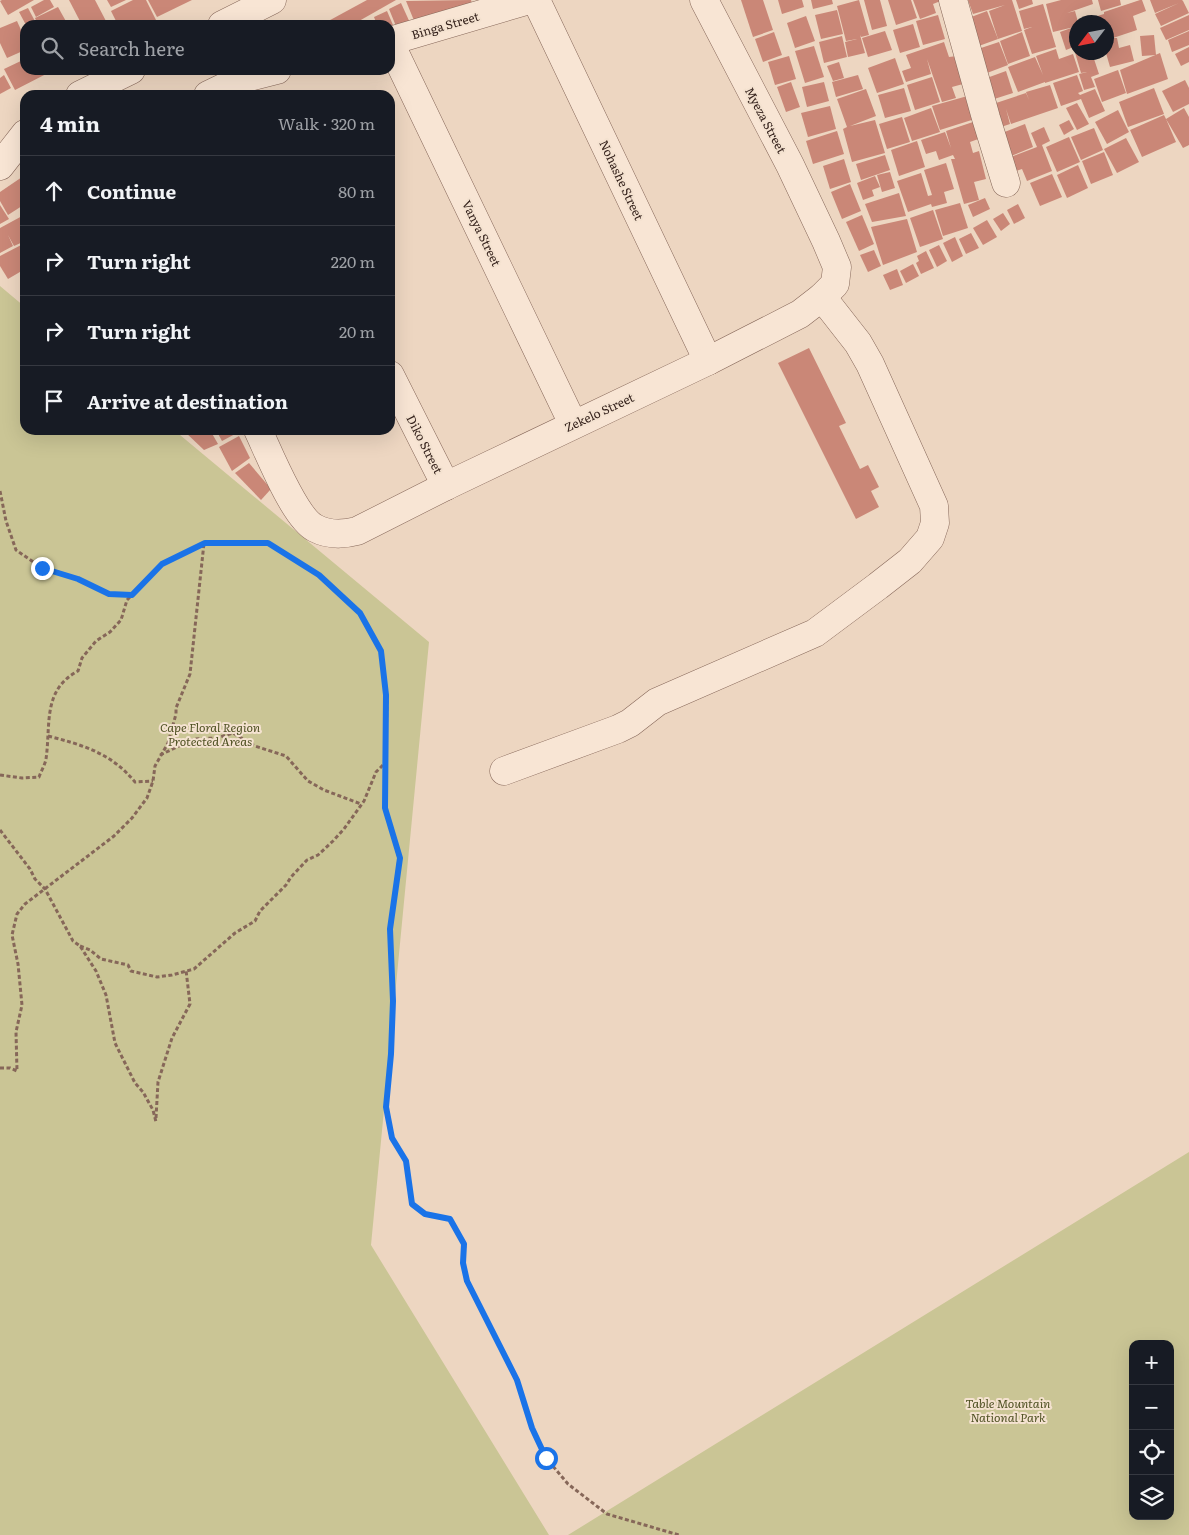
<!DOCTYPE html>
<html lang="en">
<head>
<meta charset="utf-8">
<style>
  body { margin:0; font-family:Literata,serif; background:#242831; color:#f1f3f6 }
  .controls { position:absolute; right:15px; bottom:15px; display:grid; overflow:hidden; border-radius:10px; box-shadow:0 5px 20px #0002 }
  .controls button { width:45px; height:45px; display:grid; place-items:center; padding:0; border:0; border-bottom:1px solid #363941; background:#171b24; color:#f1f3f6; font:25px sans-serif }
  .compass { position:absolute; left:1069px; top:15px; width:45px; height:45px; border-radius:50%; background:#171b24; box-shadow:0 5px 20px #0002; rotate:238deg }
  .stop { position:absolute; width:15px; height:15px; margin:-11px; border:4px solid #1a73e8; border-radius:50%; background:#fff }
  .stop.end { background:#1a73e8; border-color:#fff; box-shadow:0 1px 5px #0008 }
  .list { margin:0; padding:0; list-style:none }
  h2 { display:flex; justify-content:space-between; align-items:center; height:65px; margin:0; padding:0 20px; font-size:21px }
  h2 small { font-size:16px; font-weight:400; color:#9ea1a6 }
  .list li { display:grid; grid-template-columns:32px 1fr auto; gap:15px; align-items:center; box-sizing:border-box; height:70px; padding:0 20px; border-top:1px solid #363941 }
  .list b { display:block; font-size:19px; white-space:nowrap }
  .list em { font-size:16px; font-style:normal; color:#9ea1a6 }
  .icon { flex:none; width:28px; height:28px; fill:none; stroke:currentColor; stroke-width:2; stroke-linecap:round; stroke-linejoin:round }
  .map { position:relative; flex:none; width:1189px; height:1535px; overflow:hidden }
  .search { position:absolute; background:#171b24; box-shadow:0 5px 20px #0002; left:20px; top:20px; width:375px; height:55px; display:flex; align-items:center; gap:12px; box-sizing:border-box; padding:0 18px; border-radius:15px; color:#9ea1a6; font-size:19px }
  .panel { position:absolute; background:#171b24; box-shadow:0 5px 20px #0002; left:20px; top:90px; width:375px; height:345px; border-radius:15px }
  .map>svg:first-child { display:block }
  .green { fill:#cac595; fill-rule:evenodd }
  .building { fill:#ca8777 }
  .lines { fill:none; stroke-linecap:round; stroke-linejoin:round }
  .minor-casing { stroke:#866759; stroke-width:29 }
  .path { stroke:#866759; stroke-width:3; stroke-dasharray:4 2.5; stroke-linecap:butt }
  .minor { stroke:#f8e5d4; stroke-width:28 }
  .route { stroke:#1a73e8; stroke-width:6 }
  .labels { text-anchor:middle; dominant-baseline:central; stroke-width:4; stroke-linejoin:round; paint-order:stroke }
  .street-label { font-size:12px; fill:#36231d; stroke:#f4e2d0 }
  .park-label { font-size:12px; font-style:italic; fill:#505224; stroke:#f4e2d0 }
</style>
</head>
<body>
<div class="map">
<svg width="1189" height="1535" viewBox="0 0 1189 1535">
  <rect width="100%" height="100%" fill="#edd6c1"/>
  <g class="green">
    <path d="M0,286L25,307V430H174L429,642L371,1245L549,1535H0Z"/>
    <path d="M1189,1152V1535H568ZM1133,1344H1170V1516H1133Z"/>
  </g>
  <g class="building">
    <path d="M2,0H34L8,15L0,1Z"/>
    <path d="M44,0H50L54,7L36,17L31,7Z"/>
    <path d="M69,0H95L107,23L103,25H82Z"/>
    <path d="M107,0H126L111,7Z"/>
    <path d="M133,0H146L156,20L145,25H118L111,11Z"/>
    <path d="M148,0H192L157,17Z"/>
    <path d="M367,0H396L352,25H321Z"/>
    <path d="M471,0L473,7L415,23L406,1Z"/>
    <path d="M741,0H763L773,30L753,37Z"/>
    <path d="M778,0H802L804,7L782,14Z"/>
    <path d="M811,0H832L833,4L813,9Z"/>
    <path d="M859,0L869,35L861,37L860,35L865,53L848,57L845,42L857,39L846,41L837,6Z"/>
    <path d="M864,0H880L887,26L872,30Z"/>
    <path d="M888,0H911L917,18L896,25Z"/>
    <path d="M913,0H943L933,4L936,13L920,19Z"/>
    <path d="M968,0H1012L1022,31L998,39L989,11L1005,5L973,14Z"/>
    <path d="M1016,0H1032L1033,4L1019,9Z"/>
    <path d="M1061,0H1092L1093,4L1067,13L1075,11L1078,22L1104,14V12L1140,0H1142L1146,11L1133,16L1137,30L1113,38L1106,21V22H1076V46L1066,50L1060,32L1074,27L1053,32L1046,4Z"/>
    <path d="M1098,0H1120L1121,5L1101,11Z"/>
    <path d="M1150,0H1182L1183,1L1189,13L1161,26L1155,14L1179,3L1155,13Z"/>
    <path d="M401,3L411,25L398,31L389,9Z"/>
    <path d="M1043,4L1056,47L1032,54L1024,30L1032,27L1024,29L1019,11Z"/>
    <path d="M58,7L68,25H38L35,18Z"/>
    <path d="M28,8L37,25H26L19,12Z"/>
    <path d="M837,10L843,34L821,39L815,15Z"/>
    <path d="M387,11L393,25H377L374,17Z"/>
    <path d="M987,11L998,39L976,47L966,19Z"/>
    <path d="M938,15L945,39L923,45L916,21Z"/>
    <path d="M1189,15V30L1166,40L1160,28Z"/>
    <path d="M806,16L815,41L795,48L787,23Z"/>
    <path d="M17,21L25,39V50L7,58L0,43V28Z"/>
    <path d="M913,24L920,47L900,53L893,30Z"/>
    <path d="M885,31L892,50L868,57L862,38Z"/>
    <path d="M1189,31V45L1172,52L1168,40Z"/>
    <path d="M774,32L782,55L763,62L755,39Z"/>
    <path d="M1022,32L1030,56L1008,64L1000,41Z"/>
    <path d="M1154,35L1156,55L1142,56L1140,36Z"/>
    <path d="M842,36L847,57L824,63L819,42Z"/>
    <path d="M1113,38H1117L1119,48L1130,45L1134,61L1110,67L1106,53V40Z"/>
    <path d="M944,42L949,57L957,56L961,68L958,69L963,84L952,87L956,98L942,102L927,59L931,74L906,82L902,71L911,68L906,55Z"/>
    <path d="M999,42L1008,65L987,73L978,49Z"/>
    <path d="M814,46L824,77L805,83L795,51Z"/>
    <path d="M1189,47V62L1181,66L1175,54Z"/>
    <path d="M1076,48V52H1099V54L1093,56L1099,74L1091,77L1095,87L1084,90L1079,74L1087,72L1081,73L1074,49Z"/>
    <path d="M1056,49L1059,59L1073,54L1079,72L1045,83V82L1018,92L1008,67L1035,57L1043,75L1036,56Z"/>
    <path d="M1160,53L1168,79L1127,94L1120,70Z"/>
    <path d="M789,56L796,79L775,85L768,62Z"/>
    <path d="M895,58L904,84L877,93L868,68Z"/>
    <path d="M25,59V70H48L50,72L15,90L4,69Z"/>
    <path d="M839,62L844,78L833,81L827,66Z"/>
    <path d="M1118,70L1126,93L1102,102L1094,79Z"/>
    <path d="M1006,71L1013,93L991,100L984,79Z"/>
    <path d="M4,75L11,88L0,94V78Z"/>
    <path d="M858,75L863,89L836,97L832,82Z"/>
    <path d="M1077,75L1083,91L1078,93L1080,95L1095,89L1105,111L1089,118L1081,99L1061,106L1053,83Z"/>
    <path d="M932,77L940,102L915,110L907,85Z"/>
    <path d="M1185,80L1189,88V104L1173,112L1162,91Z"/>
    <path d="M791,82L800,107L786,112L777,87Z"/>
    <path d="M824,82L829,101L807,107L802,87Z"/>
    <path d="M1050,85L1058,108L1011,124L1006,109L1010,124L998,128L990,105L1026,93L1029,100L1026,92Z"/>
    <path d="M904,88L911,111L885,118L878,95Z"/>
    <path d="M1154,88L1164,114L1128,127L1119,102Z"/>
    <path d="M866,89L876,116L850,126L875,120L885,153L852,162L843,129L847,127L837,99Z"/>
    <path d="M971,95L978,118L940,130L932,106Z"/>
    <path d="M1077,103L1089,124L1077,130L1066,108Z"/>
    <path d="M830,106L836,129L808,137L801,113Z"/>
    <path d="M931,108L940,132L912,141L904,118Z"/>
    <path d="M1184,108L1189,117V145L1183,148L1166,119L1176,142L1142,157L1130,130L1164,115L1166,119Z"/>
    <path d="M1118,110L1129,132L1107,144L1095,122Z"/>
    <path d="M902,117L910,142L887,149L879,124Z"/>
    <path d="M1069,120L1074,129L1064,135L1059,125Z"/>
    <path d="M976,121L981,138L970,142L973,153L979,151L986,179L974,182L979,200L964,204L951,159H955L953,155L939,160L936,151L926,154L921,140L945,132L951,148L946,131Z"/>
    <path d="M1025,124L1033,147L1011,156L1002,133Z"/>
    <path d="M1044,127L1050,141L1042,145L1052,171L1027,181L1022,169L1013,172L1008,158L1037,147L1031,133Z"/>
    <path d="M1094,128L1103,150L1081,160L1071,137Z"/>
    <path d="M837,131L844,154L813,164L806,141Z"/>
    <path d="M1069,137L1080,162L1057,172L1046,147Z"/>
    <path d="M1126,138L1139,162L1117,173L1104,149Z"/>
    <path d="M917,141L925,167L899,176L891,150Z"/>
    <path d="M1104,152L1113,175L1091,184L1082,161Z"/>
    <path d="M885,155L890,170L861,180L856,164Z"/>
    <path d="M844,159L851,182L830,189L823,166Z"/>
    <path d="M946,163L954,189L944,192L947,203L932,207L931,204L908,212L897,181L921,173L928,196L932,195L924,170Z"/>
    <path d="M1078,165L1088,188L1067,198L1057,175Z"/>
    <path d="M890,172L895,188L882,192L877,175Z"/>
    <path d="M1052,174L1062,197L1040,206L1030,183Z"/>
    <path d="M25,175V204L8,215L0,201V192Z"/>
    <path d="M875,176L880,187L872,190L874,196L863,200L857,183Z"/>
    <path d="M850,184L861,211L842,219L831,192Z"/>
    <path d="M899,193L906,216L872,222L865,204Z"/>
    <path d="M985,198L990,209L973,217L968,205Z"/>
    <path d="M960,203L968,228L943,236L935,210Z"/>
    <path d="M1018,204L1025,218L1014,224L1007,210Z"/>
    <path d="M0,205L9,219L0,224Z"/>
    <path d="M933,210L943,239L920,247L910,218Z"/>
    <path d="M1003,213L1010,224L1001,231L993,219Z"/>
    <path d="M24,215L25,241L14,246L8,235L13,246L0,253V228Z"/>
    <path d="M862,215L874,244L859,251L846,222Z"/>
    <path d="M907,219L917,252L883,265L871,227Z"/>
    <path d="M987,220L997,237L983,245L973,228Z"/>
    <path d="M971,233L979,248L966,254L959,239Z"/>
    <path d="M955,237L963,256L952,262L943,243Z"/>
    <path d="M25,243V269L8,279L0,266V256Z"/>
    <path d="M939,245L947,261L937,267L929,250Z"/>
    <path d="M874,250L881,266L868,272L860,255Z"/>
    <path d="M926,251L934,268L921,274L916,263L919,261L917,256Z"/>
    <path d="M913,264L919,276L906,283L900,271Z"/>
    <path d="M897,269L903,285L890,290L883,275Z"/>
    <path d="M809,348L846,423L839,426L860,469L868,465L879,487L871,491L879,507L856,519L778,363Z"/>
    <path d="M185,430H210L218,444L204,450L184,431Z"/>
    <path d="M216,430H236L237,433L222,441Z"/>
    <path d="M239,436L250,458L232,471L219,447Z"/>
    <path d="M249,463L271,489L261,500L235,473Z"/>
  </g>
  <g class="lines">
    <defs>
      <g id="minor">
        <path d="M536,0L708,361"/>
        <path d="M953,0L986,118L1006,183"/>
        <path d="M222,25L272,0"/>
        <path d="M390,41L529,0"/>
        <path d="M390,43L573,424"/>
        <path d="M80,95L131,70"/>
        <path d="M208,95L241,79L277,70"/>
        <path d="M0,166L25,134"/>
        <path d="M390,375L446,486"/>
        <path d="M258,430C269,453 294,517 315,528C328,535 342,535 357,531L446,486L708,361L800,314L822,297L835,284L837,267L826,241L790,165L704,0"/>
        <path d="M504,771L618,729L630,723L657,702L815,633L878,586L910,561L930,538L935,523L934,506L870,364L858,343L822,297"/>
      </g>
    </defs>
    <use href="#minor" class="minor-casing"/>
    <g class="path">
      <path d="M0,491L6,521L16,550L42,568L78,579L109,594L131,595"/>
      <path d="M48,736C83,745 111,753 135,782L153,781"/>
      <path d="M160,755L194,739L217,738L233,733L255,746L286,756L308,781L324,790L361,804"/>
      <path d="M0,775L22,778L39,777C41,771 45,765 46,759C51,725 42,690 78,671L82,658L96,641L110,632L121,620L127,600L162,564L205,543H268L319,575L360,613L381,651L387,695L385,808L399,858L390,929L393,1001L391,1054L386,1107L392,1138L406,1161L412,1205L425,1214L450,1219L465,1244L463,1263L467,1281L517,1380L532,1429L546,1458L568,1484L607,1514L679,1535"/>
      <path d="M0,830L30,869L35,879L45,889L73,941L80,946L96,971L106,995L115,1043L135,1083L143,1092L153,1110L156,1122"/>
      <path d="M80,946L90,950L101,959L128,965L131,971L157,977L172,975L194,969L235,933L255,921L260,911L286,885L291,877L307,860L318,855L333,841L344,829L364,801L376,772L386,762"/>
      <path d="M0,1068H10L17,1071L16,1032L22,1005L18,964L12,935L17,914L25,904L114,836L132,818L147,798L153,781L155,766L168,743L176,714V708L190,674L204,543"/>
      <path d="M156,1118L158,1082L172,1038L190,1004L186,970"/>
    </g>
    <use href="#minor" class="minor"/>
  </g>
  <g class="lines">
    <path class="route" d="M42,568L78,579L109,594L132,595L162,564L205,543H268L319,575L360,613L381,651L386,695L385,808L400,858L390,929L393,1001L391,1054L386,1107L392,1138L406,1161L412,1204L425,1214L450,1219L464,1244L463,1263L467,1281L517,1380L532,1428L546,1458"/>
  </g>
  <g class="labels">
    <g class="street-label">
      <text transform="translate(445 25) rotate(-16)">Binga Street</text>
      <text transform="translate(766 120) rotate(62)">Myeza Street</text>
      <text transform="translate(622 180) rotate(65)">Nohashe Street</text>
      <text transform="translate(482 233) rotate(64)">Vanya Street</text>
      <text transform="translate(599 412) rotate(-25)">Zekelo Street</text>
      <text transform="translate(425 444) rotate(63)">Diko Street</text>
    </g>
    <g class="park-label">
      <text x="210" y="727">Cape Floral Region<tspan x="210" dy="14">Protected Areas</tspan></text>
      <text x="1008" y="1403">Table Mountain<tspan x="1008" dy="14">National Park</tspan></text>
    </g>
  </g>
</svg>
<div class="controls">
<button>+</button>
<button>−</button>
<button><svg class="icon" aria-label="locate" viewBox="0 0 24 24"><circle cx="12" cy="12" r="6"/><path d="M12 2v4M12 18v4M2 12h4M18 12h4"/></svg></button>
<button><svg class="icon" aria-label="layers" viewBox="0 0 24 24"><path d="M12 4l9 5-9 5-9-5zM3 14l9 5 9-5"/></svg></button>
</div>
<svg class="compass" viewBox="-18 -18 36 36"><path d="M0-13l5 13h-10z" fill="#e53935"/><path d="M0 13l5-13h-10z" fill="#9ea1a6"/></svg>
<div class="stop" style="left:546px;top:1458px"></div>
<div class="stop end" style="left:42px;top:568px"></div>
<div class="search"><svg class="icon" aria-label="search" viewBox="0 0 24 24"><circle cx="10" cy="10" r="6"/><path d="M15 15l6 6"/></svg>Search here</div>
<section class="panel">
<h2>4 min<small>Walk · 320 m</small></h2>
<ul class="list">
<li><svg class="icon" aria-label="ahead" viewBox="0 0 24 24"><path d="M12 20V5M6 11l6-6 6 6"/></svg><div><b>Continue</b></div><em>80 m</em></li>
<li><svg class="icon" aria-label="right" viewBox="0 0 24 24"><path d="M7 20v-9h11M14 6l5 5-5 5"/></svg><div><b>Turn right</b></div><em>220 m</em></li>
<li><svg class="icon" aria-label="right" viewBox="0 0 24 24"><path d="M7 20v-9h11M14 6l5 5-5 5"/></svg><div><b>Turn right</b></div><em>20 m</em></li>
<li><svg class="icon" aria-label="arrive" viewBox="0 0 24 24"><path d="M6 21V4h12l-3 4 3 4H6"/></svg><div><b>Arrive at destination</b></div></li>
</ul>
</section>
</div>
</body>
</html>
